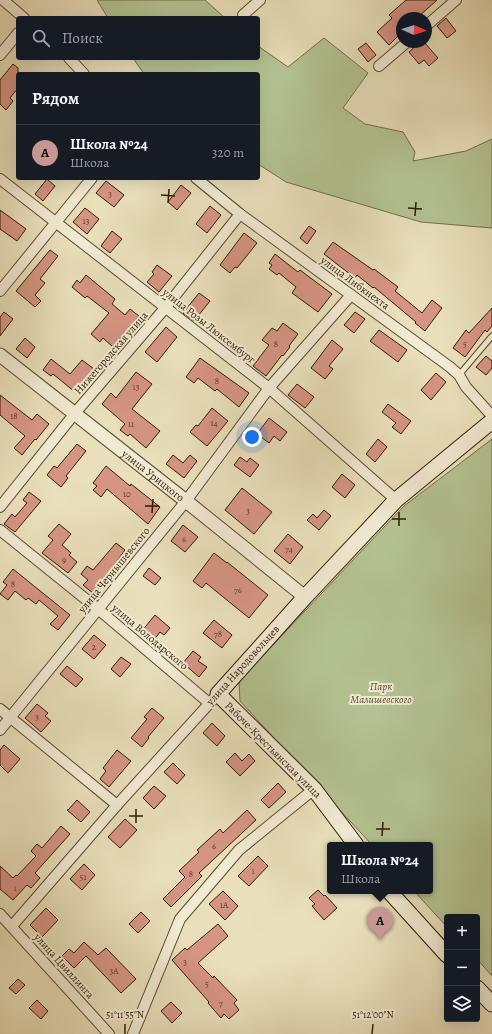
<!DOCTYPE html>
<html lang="ru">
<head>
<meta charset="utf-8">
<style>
  body { margin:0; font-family:Alegreya,serif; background:#242831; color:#f1f3f6 }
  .controls { position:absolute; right:12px; bottom:12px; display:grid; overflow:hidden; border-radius:4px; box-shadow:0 4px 16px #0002 }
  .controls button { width:36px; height:36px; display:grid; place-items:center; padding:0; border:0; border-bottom:1px solid #363941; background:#171b24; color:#f1f3f6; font:20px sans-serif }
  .compass { position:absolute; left:396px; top:12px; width:36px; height:36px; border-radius:50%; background:#171b24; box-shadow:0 4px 16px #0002; rotate:93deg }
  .you { position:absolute; left:252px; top:437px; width:14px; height:14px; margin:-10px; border:3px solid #fff; border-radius:50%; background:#1a73e8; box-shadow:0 0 0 6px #1a73e833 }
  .badge { display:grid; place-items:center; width:26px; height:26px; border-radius:50%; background:#c59692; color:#111; font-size:13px; font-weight:700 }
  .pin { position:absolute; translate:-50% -33px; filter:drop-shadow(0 1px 2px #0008) }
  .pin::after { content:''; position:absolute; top:21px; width:14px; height:12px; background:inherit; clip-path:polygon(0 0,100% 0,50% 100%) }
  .popup { position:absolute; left:327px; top:842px; width:106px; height:52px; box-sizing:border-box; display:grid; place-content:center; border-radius:4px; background:#171b24; filter:drop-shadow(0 1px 3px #0005); font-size:13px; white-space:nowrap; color:#9ea1a6 }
  .popup b { font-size:15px; color:#f1f3f6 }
  .popup::after { content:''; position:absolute; left:50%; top:100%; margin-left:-8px; border:8px solid transparent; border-top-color:#171b24 }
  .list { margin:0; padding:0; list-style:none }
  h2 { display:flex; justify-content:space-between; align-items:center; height:52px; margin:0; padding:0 16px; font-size:17px }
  h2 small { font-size:13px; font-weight:400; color:#9ea1a6 }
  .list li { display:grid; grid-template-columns:26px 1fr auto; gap:12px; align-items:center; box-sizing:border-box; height:56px; padding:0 16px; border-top:1px solid #363941 }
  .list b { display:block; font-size:15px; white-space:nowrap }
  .list p { margin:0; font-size:13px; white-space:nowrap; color:#9ea1a6 }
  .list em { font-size:13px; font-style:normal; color:#9ea1a6 }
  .icon { flex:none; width:22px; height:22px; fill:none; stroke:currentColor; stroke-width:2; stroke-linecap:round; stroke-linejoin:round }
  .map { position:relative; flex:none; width:492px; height:1034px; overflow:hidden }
  .search { position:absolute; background:#171b24; box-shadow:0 4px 16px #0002; left:16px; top:16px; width:244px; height:44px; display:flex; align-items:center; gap:10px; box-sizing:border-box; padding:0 14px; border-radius:4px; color:#9ea1a6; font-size:15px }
  .panel { position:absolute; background:#171b24; box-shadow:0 4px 16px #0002; left:16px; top:72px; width:244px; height:108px; border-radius:4px }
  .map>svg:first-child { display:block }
  .green { fill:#b4c392; stroke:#726f49 }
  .building { fill:#d69584; stroke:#301b00 }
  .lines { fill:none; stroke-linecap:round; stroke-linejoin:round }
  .service-casing { stroke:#5e4c2f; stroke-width:7 }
  .minor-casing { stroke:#5e4c2f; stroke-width:12 }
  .tertiary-casing { stroke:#5e4c2f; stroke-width:15 }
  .secondary-casing { stroke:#301b00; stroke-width:17 }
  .service { stroke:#f1ebd3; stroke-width:5 }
  .minor { stroke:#f1ebd3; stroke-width:10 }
  .tertiary { stroke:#f1ebd3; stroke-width:13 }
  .secondary { stroke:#f1ebd3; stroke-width:15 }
  .ticks { fill:none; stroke:#301b00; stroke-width:1.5 }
  .labels { text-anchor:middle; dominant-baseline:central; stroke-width:4; stroke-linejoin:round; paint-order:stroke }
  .number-label { font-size:9px; fill:#5a3a21 }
  .street-label { font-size:11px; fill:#301b00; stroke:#f1ebd3 }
  .park-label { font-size:11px; font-style:italic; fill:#584d2c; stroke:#f1ebd3 }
  .ticks-label { font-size:10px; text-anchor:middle; fill:#301b00; stroke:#f1ebd3; stroke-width:4; stroke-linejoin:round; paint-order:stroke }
</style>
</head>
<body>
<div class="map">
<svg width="492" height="1034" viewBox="0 0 492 1034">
  <rect width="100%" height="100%" fill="#e9e0bb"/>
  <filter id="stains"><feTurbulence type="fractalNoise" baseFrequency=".005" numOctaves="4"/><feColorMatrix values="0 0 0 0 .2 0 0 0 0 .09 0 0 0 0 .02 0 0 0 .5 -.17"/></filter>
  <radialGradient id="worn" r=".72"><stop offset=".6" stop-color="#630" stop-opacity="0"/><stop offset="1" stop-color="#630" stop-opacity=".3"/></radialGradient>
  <g class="green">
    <path d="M97,0H205L225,18H108Z"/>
    <path d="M324,38L368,73L343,108L365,124L403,132L415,152L413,161L466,151L492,139V228L421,222L286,182L258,164V74H144L133,58H258V46L288,67Z"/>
    <path d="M492,439V976L477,959V917H447V927L414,891H430V845H372L240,701L239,681L404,506Z"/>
  </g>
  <g class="building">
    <path d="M406,0H437L417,18H402V32L389,45L377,32L392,18L389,15Z"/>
    <path d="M446,18L456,31L447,38L437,26Z"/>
    <path d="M420,42H424L438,58L429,66L424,60L419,64L409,52Z"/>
    <path d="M366,43L376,55L368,62L358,49Z"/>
    <path d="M13,64L18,68V88L10,98L13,101L6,110L0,104V80Z"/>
    <path d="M47,179L55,186L43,201L35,194Z"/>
    <path d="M106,181L124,195L114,207L96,193Z"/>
    <path d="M181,185L191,193L177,210L168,202Z"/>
    <path d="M210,206L221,215L207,233L196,224Z"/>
    <path d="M85,208L99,219L87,234L73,222Z"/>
    <path d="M0,210L26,229L17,241L0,229Z"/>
    <path d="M309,226L316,231L307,244L300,238Z"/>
    <path d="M112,231L122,239L110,253L101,246Z"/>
    <path d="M244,233L257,243L237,268L235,267L230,273L220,265Z"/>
    <path d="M333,242L373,270L374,269L398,287L395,291L422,313L432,300L442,308L425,331L415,323L416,322L374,287L373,288L357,275L355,278L324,254Z"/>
    <path d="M50,250L58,256L40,279L45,283L35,295L41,301L35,307L16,291Z"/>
    <path d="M275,254L298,272L300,270L332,294L318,312L292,293L296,287L279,273L277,275L269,269L272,265L269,263Z"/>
    <path d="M157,265L172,276L159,292L147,282L154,274L152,272Z"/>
    <path d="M86,275L115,299L112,304L125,315L130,309L139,316L113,347L103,338L100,342L91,334L109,313L87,296L85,298L72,287L77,280L80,283Z"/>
    <path d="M199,293L210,301L194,321L183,313Z"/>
    <path d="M492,308V326L487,332L485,330L465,357L453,348L466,330L469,333Z"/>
    <path d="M4,312L13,319L0,336V317Z"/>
    <path d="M355,312L365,319L354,333L344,325Z"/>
    <path d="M283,323L298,334L289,346L290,347L283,356L282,355L266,376L253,366L269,345L262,340L272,328L277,331Z"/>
    <path d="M166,327L177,337L157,362L145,352Z"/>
    <path d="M379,330L407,350L398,362L370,341Z"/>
    <path d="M25,338L35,347L27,358L16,349Z"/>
    <path d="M332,340L343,349L329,366L333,369L325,379L311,368Z"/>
    <path d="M486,356L492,361V368L486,375L476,367Z"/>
    <path d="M200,358L249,393L239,407L217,389L215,391L198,378L194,383L186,377Z"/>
    <path d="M51,359L70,374L82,360L94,369L75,392L53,374L51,376L43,370Z"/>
    <path d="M136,372L152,384L132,409L160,431L146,448L130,434L128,436L120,430L125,424L102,404L111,393L116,398Z"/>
    <path d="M436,373L446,382L431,400L421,390Z"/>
    <path d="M297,384L314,397L305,408L288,395Z"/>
    <path d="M0,395L32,420L37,414L49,424L36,440L35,439L22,455L14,448L25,436L0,415Z"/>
    <path d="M388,404L411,421L401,434L392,427L396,423L382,412Z"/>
    <path d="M212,408L228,421L207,446L190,432L196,425L198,426Z"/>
    <path d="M269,418L287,432L280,441L274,436L269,443L257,434Z"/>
    <path d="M378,439L387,447L375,462L366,454Z"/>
    <path d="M77,444L86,451L66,476L68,478L61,487L47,475L54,466L57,468Z"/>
    <path d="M173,455L183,463L190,455L197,461L184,478L166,464Z"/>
    <path d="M240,457L247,462L250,458L259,465L250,477L234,465Z"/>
    <path d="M106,466L130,486L131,484L160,507L148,524L107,489L101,497L93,490L97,486L93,483Z"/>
    <path d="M342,474L355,485L345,498L332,487Z"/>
    <path d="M242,488L272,512L254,534L225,510Z"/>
    <path d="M29,492L41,501L15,532L4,524L12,514L15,517L27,503L23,500Z"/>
    <path d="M324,510L331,516L319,530L307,520L313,514L317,518Z"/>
    <path d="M59,524L71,534L62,545L71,553L69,555L77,562L68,573L42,553L53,540L48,536Z"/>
    <path d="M183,525L198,537L185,552L171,541Z"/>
    <path d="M288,534L303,547L290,564L274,551Z"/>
    <path d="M116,543L125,550L112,568L114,570L94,594L83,585L88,580L81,574L87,566L93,570Z"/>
    <path d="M214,553L227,563V562L268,595L249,618L206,583L202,588L193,581Z"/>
    <path d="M149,568L161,578L155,585L143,576Z"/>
    <path d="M13,569L70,615L58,630L50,624L58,616L39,600L36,604L28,598L26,600L15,591L8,600L0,594L7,585L3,582Z"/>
    <path d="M155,615L170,628L164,635L160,632L153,641L141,632Z"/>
    <path d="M214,620L232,635L222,648L203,633Z"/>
    <path d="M94,635L106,645L94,659L82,649Z"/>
    <path d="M193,651L201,657L198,661L207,667L199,677L183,663Z"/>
    <path d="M121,657L131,664L120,677L111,669Z"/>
    <path d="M67,666L83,679L76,687L60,674Z"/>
    <path d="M37,704L48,713L45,716L51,721L41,732L25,718Z"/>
    <path d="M152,708L164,718L148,737L149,738L142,747L131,738L147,719L144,717Z"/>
    <path d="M212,723L225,736L217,746L203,733Z"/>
    <path d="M4,745L20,759L8,773L0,765V750Z"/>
    <path d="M117,750L131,761L109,787L100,779L106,771L103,768Z"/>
    <path d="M235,753L242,761L249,754L255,761L240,776L226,762Z"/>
    <path d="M173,763L185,775L177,784L164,772Z"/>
    <path d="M278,783L286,792L269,808L261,800Z"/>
    <path d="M154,786L166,796L154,809L143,798Z"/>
    <path d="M77,800L90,812L81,822L67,810H68Z"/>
    <path d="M247,810L256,820L199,873L202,876L171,907L163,899L185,877L179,871L199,852L197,850L220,829L223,833Z"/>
    <path d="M125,819L137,830L120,848L108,837Z"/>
    <path d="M61,826L70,834L35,873L40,878L31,888L27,885L13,900L0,889V866L13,878L16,875L17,876L36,856L31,851L37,844L42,848Z"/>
    <path d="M258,856L268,866L249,886L238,876Z"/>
    <path d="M84,864L95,875L82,890L70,879Z"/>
    <path d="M318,890L324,896L325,895L337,908L324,920L312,906L315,904L309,898Z"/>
    <path d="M223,891L238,906L225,920L209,904Z"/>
    <path d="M46,908L58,920L42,937L30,925Z"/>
    <path d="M141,912L150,921L138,933L129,924Z"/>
    <path d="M218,924L228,936L198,963L213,978L214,976L237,1000L234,1003L239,1010L229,1019L224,1014L221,1018L208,1003L209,1002L172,960L185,948L187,950Z"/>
    <path d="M84,942L98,955L106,948L136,979L121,993L86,956L74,968L62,956L69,949L74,953Z"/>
    <path d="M18,979L25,985L16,994L9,988Z"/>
    <path d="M37,1000L48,1011L41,1019L29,1008Z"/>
    <path d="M171,1002L182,1013L172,1023L161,1011Z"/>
  </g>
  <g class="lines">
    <defs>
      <path id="service" d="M459,375L492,336"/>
      <g id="minor">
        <path d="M3,0L24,18"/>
        <path d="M243,15L260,0"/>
        <path d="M426,26L456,0"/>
        <path d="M0,55L18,33"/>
        <path d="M69,58L84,74"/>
        <path d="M379,66L407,42"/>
        <path d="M196,178L240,214L450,367L459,375L466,387L492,416"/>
        <path d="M0,179L269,388L396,500"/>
        <path d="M0,291L92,178"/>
        <path d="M0,507L75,413L166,307L240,214"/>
        <path d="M0,530L98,609L209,703"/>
        <path d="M0,709L117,805"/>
        <path d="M0,730L186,501L269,388L351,295"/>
        <path d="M0,914L109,1034"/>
        <path d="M12,926L117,805L218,694"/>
        <path d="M133,1034L180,919L239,850L314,789"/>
      </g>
      <g id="tertiary">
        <path id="s1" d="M0,355L186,501L305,597"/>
      </g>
      <g id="secondary">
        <path d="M356,845L314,789L218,694L305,597L396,500L492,421"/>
        <path d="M389,891L447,955"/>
        <path d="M477,988L492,1004"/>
      </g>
    </defs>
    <use href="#service" class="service-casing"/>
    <use href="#minor" class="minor-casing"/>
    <use href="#tertiary" class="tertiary-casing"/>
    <use href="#secondary" class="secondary-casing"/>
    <use href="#service" class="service"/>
    <use href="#minor" class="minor"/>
    <use href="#tertiary" class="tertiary"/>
    <use href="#secondary" class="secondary"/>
  </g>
  <path class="ticks" d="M161,195L175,196M168,203L169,189M408,208L422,209M415,216L416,202M145,506H159M152,513L153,499M392,519H406M399,526V512M129,816H143M136,823V809M376,829H390M382,836L383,822M125,1034V1024M372,1034L373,1024"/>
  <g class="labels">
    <g class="number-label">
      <text x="110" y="194">3</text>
      <text x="86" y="221">13</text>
      <text x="276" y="344">8</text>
      <text x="465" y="344">5</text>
      <text x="217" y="381">8</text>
      <text x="136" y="387">13</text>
      <text x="14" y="416">18</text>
      <text x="214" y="423">14</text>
      <text x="131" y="424">11</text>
      <text x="127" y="494">10</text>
      <text x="248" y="511">3</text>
      <text x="184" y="539">6</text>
      <text x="289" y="549">74</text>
      <text x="64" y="560">9</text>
      <text x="13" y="584">8</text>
      <text x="238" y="590">76</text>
      <text x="218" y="634">78</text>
      <text x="94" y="647">2</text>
      <text x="37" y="717">3</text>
      <text x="214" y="846">6</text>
      <text x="253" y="871">1</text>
      <text x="191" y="874">8</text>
      <text x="83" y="877">51</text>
      <text x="15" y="888">1</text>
      <text x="224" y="905">1А</text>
      <text x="185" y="962">3</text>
      <text x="114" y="971">3А</text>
      <text x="207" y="984">5</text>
      <text x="221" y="1003">7</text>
    </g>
    <g class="street-label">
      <text transform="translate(355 283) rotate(36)">улица Либкнехта</text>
      <text transform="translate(209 326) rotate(38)">улица Розы Люксембург</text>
      <text transform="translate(111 353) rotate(-49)">Нижегородская улица</text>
      <text stroke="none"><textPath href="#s1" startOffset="195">улица Урицкого</textPath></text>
      <text transform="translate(114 570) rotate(-51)">улица Чернышевского</text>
      <text transform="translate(150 637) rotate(40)">улица Володарского</text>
      <text transform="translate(243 665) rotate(-48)">улица Народовольцев</text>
      <text transform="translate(273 750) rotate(45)">Рабоче-Крестьянская улица</text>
      <text transform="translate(64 966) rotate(48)">улица Цвиллинга</text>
    </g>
    <g class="park-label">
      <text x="381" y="686">Парк<tspan x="381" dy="13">Малишевского</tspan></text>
    </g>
  </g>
  <g class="ticks-label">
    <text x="125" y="1018">51°11'55"N</text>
    <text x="373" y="1018">51°12'00"N</text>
  </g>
  <rect width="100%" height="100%" filter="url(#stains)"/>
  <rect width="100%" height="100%" fill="url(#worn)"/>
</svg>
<div class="controls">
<button>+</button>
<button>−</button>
<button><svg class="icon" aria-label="layers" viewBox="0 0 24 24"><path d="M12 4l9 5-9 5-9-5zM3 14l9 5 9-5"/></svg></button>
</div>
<svg class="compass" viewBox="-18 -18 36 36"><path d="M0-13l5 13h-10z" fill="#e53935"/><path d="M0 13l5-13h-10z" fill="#9ea1a6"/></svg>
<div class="you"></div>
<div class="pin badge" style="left:380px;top:940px">A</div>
<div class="popup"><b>Школа №24</b>Школа</div>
<div class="search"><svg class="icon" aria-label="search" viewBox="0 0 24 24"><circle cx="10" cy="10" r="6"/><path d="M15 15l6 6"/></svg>Поиск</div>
<section class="panel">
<h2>Рядом<small></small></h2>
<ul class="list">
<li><span class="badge">A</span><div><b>Школа №24</b><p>Школа</p></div><em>320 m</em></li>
</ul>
</section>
</div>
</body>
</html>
